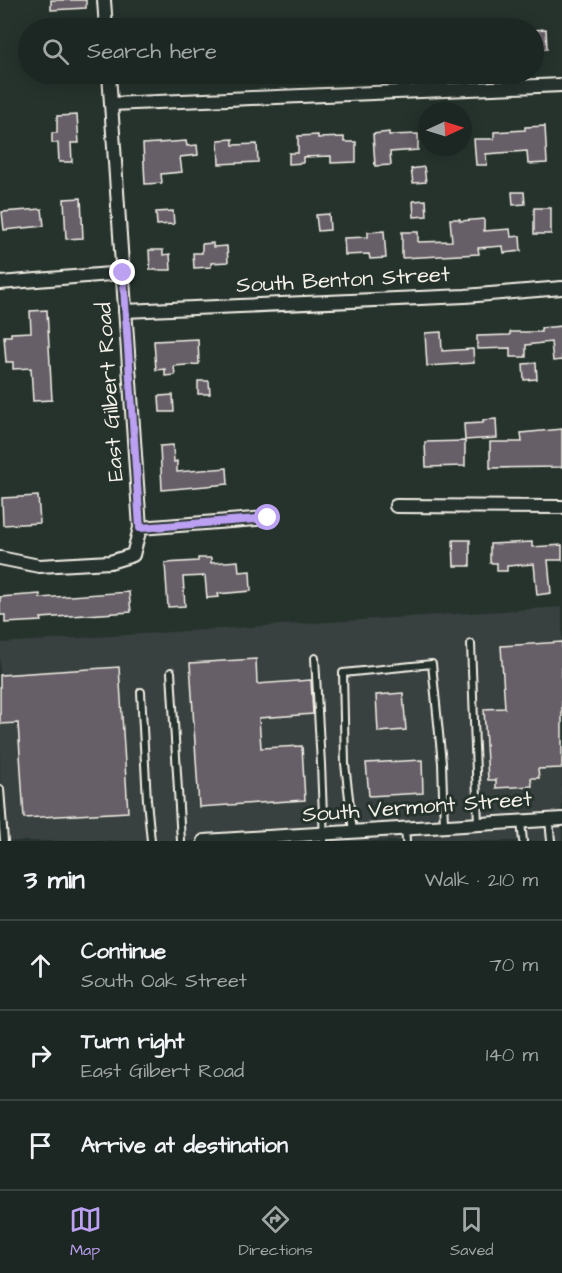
<!DOCTYPE html>
<html lang="en">
<head>
<meta charset="utf-8">
<style>
  body { margin:0; font-family:"Architects Daughter",sans-serif; background:#252e2a; color:#f1f3f6 }
  .compass { position:absolute; left:418px; top:102px; width:54px; height:54px; border-radius:50%; background:#1c2622; box-shadow:0 3px 15px #0003; rotate:86deg }
  .stop { position:absolute; width:18px; height:18px; margin:-14px; border:4px solid #bca0f2; border-radius:50%; background:#fff }
  .stop.end { background:#bca0f2; border-color:#fff; box-shadow:0 2px 6px #0008 }
  .list { margin:0; padding:0; list-style:none }
  h2 { display:flex; justify-content:space-between; align-items:center; height:78px; margin:0; padding:0 24px; font-size:26px }
  h2 small { font-size:20px; font-weight:400; color:#a0a5a5 }
  .list li { display:grid; grid-template-columns:39px 1fr auto; gap:18px; align-items:center; box-sizing:border-box; height:90px; padding:0 24px; border-top:2px solid #3a4340 }
  .list b { display:block; font-size:22px; white-space:nowrap }
  .list p { margin:0; font-size:20px; white-space:nowrap; color:#a0a5a5 }
  .list em { font-size:20px; font-style:normal; color:#a0a5a5 }
  .icon { flex:none; width:33px; height:33px; fill:none; stroke:currentColor; stroke-width:2; stroke-linecap:round; stroke-linejoin:round }
  .map { position:relative; flex:none; width:562px; height:841px; overflow:hidden }
  .search { position:absolute; background:#1c2622; box-shadow:0 3px 15px #0003; left:18px; right:18px; top:18px; height:66px; display:flex; align-items:center; gap:15px; box-sizing:border-box; padding:0 21px; border-radius:33px; color:#a0a5a5; font-size:22px }
  .sheet { height:348px; background:#1c2622 }
  nav { display:flex; justify-content:space-around; align-items:center; box-sizing:border-box; height:84px; border-top:2px solid #3a4340; background:#1c2622; font-size:16px; color:#a0a5a5 }
  nav a { display:grid; justify-items:center; gap:3px }
  nav .on { color:#bca0f2 }
  .map>svg:first-child { display:block }
  .built { fill:#39403f }
  .building { fill:#665f68; stroke:#f4f1e8; stroke-width:1.5 }
  .lines { fill:none; stroke-linecap:round; stroke-linejoin:round }
  .lane-casing { stroke:#f4f1e8; stroke-width:10 }
  .street-casing { stroke:#f4f1e8; stroke-width:16 }
  .lane { stroke:#26332d; stroke-width:6 }
  .street { stroke:#26332d; stroke-width:12 }
  .route { stroke:#bca0f2; stroke-width:8 }
  .labels { text-anchor:middle; dominant-baseline:central; stroke-width:6; stroke-linejoin:round; paint-order:stroke }
  .street-label { font-size:22px; fill:#f4f1e8; stroke:#26332d }
</style>
</head>
<body>
<div class="map">
<svg width="562" height="841" viewBox="0 0 562 841">
  <rect width="100%" height="100%" fill="#26332d"/>
  <filter id="ink" filterUnits="userSpaceOnUse"><feTurbulence type="fractalNoise" baseFrequency=".0167" numOctaves="2"/><feDisplacementMap in="SourceGraphic" scale="12" xChannelSelector="R" yChannelSelector="G"/><feConvolveMatrix kernelMatrix="1 2 1 2 8 2 1 2 1" color-interpolation-filters="sRGB"/></filter>
  <g filter="url(#ink)">
    <path class="built" d="M562,607V841H0V643Z"/>
    <g class="building">
      <path d="M51,0H86V8L51,10Z"/>
      <path d="M546,29L547,49L534,50V30Z"/>
      <path d="M77,115L79,143H71L72,162H59L58,143H52V133H57V116Z"/>
      <path d="M545,126L547,163L528,164L527,151L486,154L487,165H476L474,139H494V132L525,130V127Z"/>
      <path d="M389,132V135L418,134V150L390,152L391,165L375,166L373,134Z"/>
      <path d="M318,135V138L344,137V142H356V162L331,163V156L303,157V163L289,164V153H298V136Z"/>
      <path d="M233,139V145L257,144L258,162L219,164L218,140Z"/>
      <path d="M186,141L187,146L197,145L198,155L180,157L182,172L161,174L162,183L145,184L143,144Z"/>
      <path d="M424,167L426,182L413,183L411,169Z"/>
      <path d="M512,192H524L525,204L513,205Z"/>
      <path d="M81,198L83,238L66,239L64,199Z"/>
      <path d="M426,200L427,216L414,217L413,201Z"/>
      <rect x="534" y="208" width="17" height="26"/>
      <path d="M42,209L44,226L4,230L2,212Z"/>
      <path d="M173,211L174,224L157,225L156,212Z"/>
      <path d="M329,214L330,230L318,231L316,215Z"/>
      <path d="M450,219H460V221L484,219V231L510,229L511,237L520,236L521,251L504,253L503,246L478,248L479,254L402,258V232H418V242L452,241Z"/>
      <path d="M384,231L386,258L370,259L369,254L345,255L344,238L368,237V232Z"/>
      <path d="M213,243V247L227,246L228,262L211,263V267L194,268L193,253H202V244Z"/>
      <path d="M149,250H163V255L170,254L171,270H150Z"/>
      <path d="M47,310L52,400L33,401L31,368L13,369V362H6L4,336H11V333L31,332L30,311Z"/>
      <path d="M562,326V360L553,361L551,342L526,345V357H510V348L477,349V336L510,335V332H541V328Z"/>
      <path d="M441,332L442,351L473,349L474,363L427,366L425,333Z"/>
      <path d="M198,339L199,364L174,366L175,375L165,376V369L156,370L154,341Z"/>
      <path d="M536,363L537,379L524,380L523,364Z"/>
      <path d="M198,381H209L210,394H198Z"/>
      <path d="M173,395L174,412H160L159,396Z"/>
      <path d="M496,419L497,438L465,440L464,424L483,423V420Z"/>
      <path d="M562,429V467L490,468V442H522L521,433Z"/>
      <path d="M465,441V466L426,467L425,442Z"/>
      <path d="M173,445L174,462L177,461V472L227,468L228,484L162,490L160,446Z"/>
      <path d="M38,496L40,523L3,525L2,498Z"/>
      <path d="M453,540H470V566H454Z"/>
      <path d="M532,542V547L562,545V560H548L551,593L537,595L534,564L507,566V571H497V563H490V544Z"/>
      <path d="M198,558H211V563L238,561L239,572L250,571L251,591L218,594L219,597L207,598L205,576L183,577L185,606L168,607L165,563L198,561Z"/>
      <path d="M129,592L131,612L41,618L42,621L5,623V615H0V597L40,594V598Z"/>
      <path d="M562,642V768L538,769L539,778H531L532,786L496,788V780H488L484,709L505,708L501,646Z"/>
      <path d="M256,659L257,684L311,680L313,714L259,718L261,748L302,746L305,800L199,807L190,663Z"/>
      <path d="M119,667L128,812L24,818L18,723L0,724V675Z"/>
      <path d="M403,693L406,730L378,732L376,695Z"/>
      <path d="M422,760L423,793L369,796L366,763Z"/>
    </g>
    <g class="lines">
      <defs>
        <g id="lane">
          <path d="M471,644L478,824"/>
          <path d="M315,658L321,764L324,841"/>
          <path d="M171,672L181,841"/>
          <path d="M141,692L147,800L151,841"/>
          <path d="M0,789L4,841"/>
          <path d="M549,820L551,841"/>
          <path d="M521,822L523,841"/>
          <path d="M405,829L406,841"/>
          <path d="M353,832L345,764L343,673L432,664L442,763L444,826"/>
        </g>
        <g id="street">
          <path d="M104,0L106,28"/>
          <path d="M109,74L140,528"/>
          <path d="M111,104L562,85"/>
          <path d="M0,283L123,273"/>
          <path d="M125,311L465,296L562,288"/>
          <path d="M396,506L562,507"/>
          <path d="M0,558L39,566L110,562L133,555L140,528L268,518"/>
          <path d="M204,841L562,819"/>
        </g>
      </defs>
      <use href="#lane" class="lane-casing"/>
      <use href="#street" class="street-casing"/>
      <use href="#lane" class="lane"/>
      <use href="#street" class="street"/>
    </g>
  </g>
  <g class="lines" filter="url(#ink)">
    <path class="route" d="M123,273L140,528L268,518"/>
  </g>
  <g class="labels">
    <g class="street-label">
      <text transform="translate(343 280) rotate(-3)">South Benton Street</text>
      <text transform="translate(110 392) rotate(-94)">East Gilbert Road</text>
      <text transform="translate(417 807) rotate(-4)">South Vermont Street</text>
    </g>
  </g>
</svg>
<svg class="compass" viewBox="-18 -18 36 36"><path d="M0-13l5 13h-10z" fill="#e53935"/><path d="M0 13l5-13h-10z" fill="#a0a5a5"/></svg>
<div class="stop" style="left:268px;top:518px"></div>
<div class="stop end" style="left:123px;top:273px"></div>
<div class="search"><svg class="icon" aria-label="search" viewBox="0 0 24 24"><circle cx="10" cy="10" r="6"/><path d="M15 15l6 6"/></svg>Search here</div>
</div>
<section class="sheet">
<h2>3 min<small>Walk · 210 m</small></h2>
<ul class="list">
<li><svg class="icon" aria-label="ahead" viewBox="0 0 24 24"><path d="M12 20V5M6 11l6-6 6 6"/></svg><div><b>Continue</b><p>South Oak Street</p></div><em>70 m</em></li>
<li><svg class="icon" aria-label="right" viewBox="0 0 24 24"><path d="M7 20v-9h11M14 6l5 5-5 5"/></svg><div><b>Turn right</b><p>East Gilbert Road</p></div><em>140 m</em></li>
<li><svg class="icon" aria-label="arrive" viewBox="0 0 24 24"><path d="M6 21V4h12l-3 4 3 4H6"/></svg><div><b>Arrive at destination</b></div></li>
</ul>
</section>
<nav>
<a class="on"><svg class="icon" aria-label="map" viewBox="0 0 24 24"><path d="M3 6l6-2 6 2 6-2v14l-6 2-6-2-6 2zM9 4v14M15 6v14"/></svg>Map</a>
<a><svg class="icon" aria-label="directions" viewBox="0 0 24 24"><path d="M12 3l9 9-9 9-9-9zM9 14v-3h6M13 9l2 2-2 2"/></svg>Directions</a>
<a><svg class="icon" aria-label="saved" viewBox="0 0 24 24"><path d="M7 4h10v16l-5-4-5 4z"/></svg>Saved</a>
</nav>
</body>
</html>
